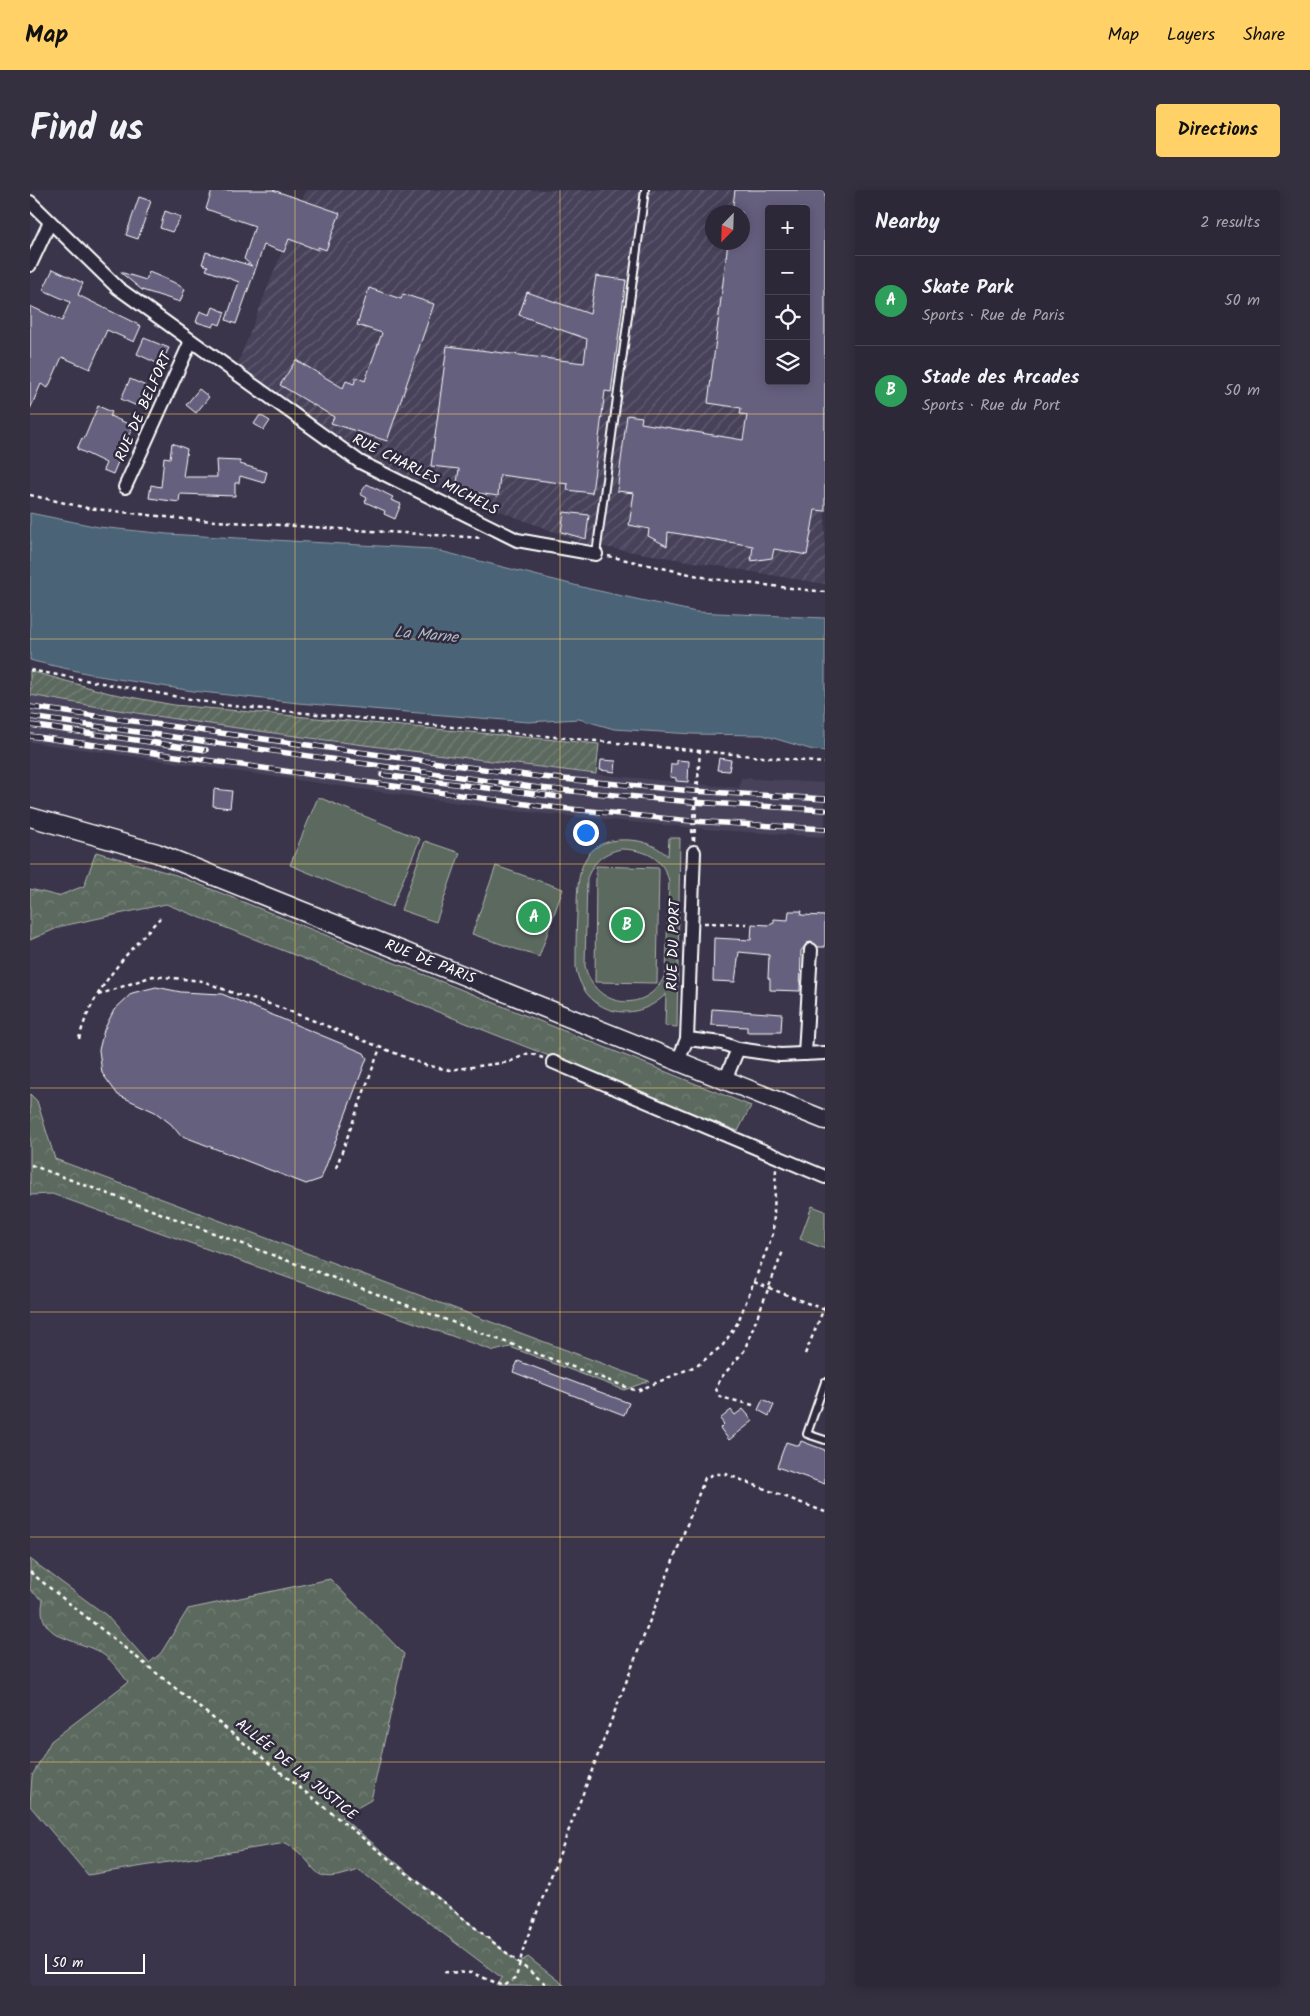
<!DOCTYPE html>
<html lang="en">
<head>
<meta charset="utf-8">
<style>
  body { margin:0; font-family:Kalam,sans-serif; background:#343040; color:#f1f3f6 }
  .controls { position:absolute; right:15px; top:15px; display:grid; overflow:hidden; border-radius:5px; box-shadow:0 2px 12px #0003 }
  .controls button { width:45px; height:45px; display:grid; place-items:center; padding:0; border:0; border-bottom:1px solid #484453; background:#2c2838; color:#f1f3f6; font:25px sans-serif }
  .compass { position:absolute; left:675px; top:15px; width:45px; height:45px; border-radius:50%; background:#2c2838; box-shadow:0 2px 12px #0003; rotate:203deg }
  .scale { position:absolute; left:15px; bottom:12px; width:100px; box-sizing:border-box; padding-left:5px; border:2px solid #fff; border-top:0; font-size:14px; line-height:18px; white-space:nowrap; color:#fff; -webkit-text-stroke:4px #2f2a3d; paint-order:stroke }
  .you { position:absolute; left:555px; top:642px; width:18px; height:18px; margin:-12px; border:4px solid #fff; border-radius:50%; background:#1a73e8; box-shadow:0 0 0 8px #1a73e833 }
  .badge { display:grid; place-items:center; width:32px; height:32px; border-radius:50%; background:#ffd166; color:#fff; font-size:16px; font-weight:700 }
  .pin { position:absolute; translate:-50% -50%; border:2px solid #fff; box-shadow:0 1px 5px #0006 }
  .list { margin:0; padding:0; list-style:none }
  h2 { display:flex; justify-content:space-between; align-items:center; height:65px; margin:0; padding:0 20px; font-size:21px }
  h2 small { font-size:16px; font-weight:400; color:#a6a6ae }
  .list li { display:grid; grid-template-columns:32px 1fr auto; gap:15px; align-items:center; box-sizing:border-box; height:90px; padding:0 20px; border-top:1px solid #484453 }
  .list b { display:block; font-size:19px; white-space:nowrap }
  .list p { margin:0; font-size:16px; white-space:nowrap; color:#a6a6ae }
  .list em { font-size:16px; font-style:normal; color:#a6a6ae }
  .icon { flex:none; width:28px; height:28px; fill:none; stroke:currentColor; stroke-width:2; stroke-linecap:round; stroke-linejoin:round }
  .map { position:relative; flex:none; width:795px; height:1796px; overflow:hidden; border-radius:5px }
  header { display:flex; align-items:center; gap:30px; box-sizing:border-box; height:70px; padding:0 25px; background:#ffd166; color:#111 }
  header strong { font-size:24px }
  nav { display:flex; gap:28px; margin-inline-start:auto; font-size:18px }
  .intro { display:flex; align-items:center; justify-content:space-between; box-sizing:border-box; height:120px; padding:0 30px }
  h1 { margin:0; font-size:35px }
  .button { padding:12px 22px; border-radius:5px; background:#ffd166; color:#111; font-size:18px; font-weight:700 }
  main { display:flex; gap:30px; padding:0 30px }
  aside { flex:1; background:#2c2838; border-radius:5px; box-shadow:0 2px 12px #0003 }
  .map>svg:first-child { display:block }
  .built { fill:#47425a }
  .industrial { fill:url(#industrial-furrows); fill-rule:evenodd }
  .grass { fill:#5c695e; stroke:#aeb4ae; fill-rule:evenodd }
  .forest { fill:url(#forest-crowns); stroke:#aeb4ae }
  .garden { fill:url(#garden-furrows); stroke:#aeb4ae }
  .water { fill:#4c6377; stroke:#94a1ad }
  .building { fill:#66617f; stroke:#fff; fill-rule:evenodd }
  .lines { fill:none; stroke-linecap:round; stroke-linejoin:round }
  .service-casing { stroke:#fff; stroke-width:10 }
  .minor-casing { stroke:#fff; stroke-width:16 }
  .secondary-casing { stroke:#fff; stroke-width:21 }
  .path { stroke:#fff; stroke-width:2.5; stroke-dasharray:4 4; stroke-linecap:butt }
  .service { stroke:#2f2a3d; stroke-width:6 }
  .minor { stroke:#2f2a3d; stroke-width:12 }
  .secondary { stroke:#2f2a3d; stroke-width:18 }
  .rail-casing { stroke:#fff; stroke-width:5.5 }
  .rail { stroke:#2f2a3d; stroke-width:4; stroke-dasharray:11; stroke-linecap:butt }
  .grid { fill:none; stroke:#ffd166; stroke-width:1; stroke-opacity:0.55 }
  .labels { text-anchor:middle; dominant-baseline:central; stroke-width:5; stroke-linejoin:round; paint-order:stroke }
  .street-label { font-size:15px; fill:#fff; stroke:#2f2a3d }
  .water-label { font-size:16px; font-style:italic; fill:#aeb9c2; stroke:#2f2a3d }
</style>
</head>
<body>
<header>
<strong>Map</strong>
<nav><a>Map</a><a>Layers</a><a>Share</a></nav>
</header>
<div class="intro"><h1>Find us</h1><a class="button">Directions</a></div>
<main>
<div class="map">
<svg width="795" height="1796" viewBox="0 0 795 1796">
  <defs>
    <pattern id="industrial-furrows" width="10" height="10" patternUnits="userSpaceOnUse" patternTransform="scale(1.25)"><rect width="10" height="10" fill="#47425a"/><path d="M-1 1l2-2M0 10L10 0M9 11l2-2" fill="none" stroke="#635e73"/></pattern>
    <pattern id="forest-crowns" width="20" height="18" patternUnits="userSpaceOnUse" patternTransform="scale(1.25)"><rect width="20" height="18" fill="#5c695e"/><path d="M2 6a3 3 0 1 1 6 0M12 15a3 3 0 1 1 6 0" fill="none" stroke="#748076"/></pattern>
    <pattern id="garden-furrows" width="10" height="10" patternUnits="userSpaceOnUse" patternTransform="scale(1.25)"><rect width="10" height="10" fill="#5c695e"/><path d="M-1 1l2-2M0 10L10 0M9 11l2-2" fill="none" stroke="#748076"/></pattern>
  </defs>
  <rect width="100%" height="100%" fill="#3a354a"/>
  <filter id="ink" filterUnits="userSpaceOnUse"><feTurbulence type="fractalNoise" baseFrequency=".02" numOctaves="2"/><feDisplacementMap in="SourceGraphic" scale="10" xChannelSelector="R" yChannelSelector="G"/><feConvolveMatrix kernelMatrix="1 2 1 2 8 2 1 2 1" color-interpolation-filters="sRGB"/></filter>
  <g filter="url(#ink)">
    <path class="built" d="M0,505L75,518L265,546L566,584L709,598L711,588L795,593V647L686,640L485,621L0,552Z"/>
    <path class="industrial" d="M276,0H795V394L556,354L357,278L206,178ZM739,19H776V191H739ZM682,22H712V52H682Z"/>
    <g class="grass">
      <path d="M288,607L390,649L362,717L260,675Z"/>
      <path d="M639,648H650L647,837L635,836L636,804C604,836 554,824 546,778C546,760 546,742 547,724C547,692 547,653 589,650C609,649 623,653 638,666ZM591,659C615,660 632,666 639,691L636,782C621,824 565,821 555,776L557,688C564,671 573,663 591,659Z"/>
      <path d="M395,651L430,663L406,732L371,720Z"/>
      <path d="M466,676L533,699L509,767L442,744Z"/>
      <path d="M566,676L629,678L627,793L565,792Z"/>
      <path d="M782,1016L795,1021V1059L770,1049Z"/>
    </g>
    <g class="forest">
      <path d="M66,662L146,685L721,916L708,941L136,714L32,736L0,750V699L28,706L54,696Z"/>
      <path d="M0,904L7,911L25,969L619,1191L594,1200L480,1157L464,1161L22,1004L0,1005Z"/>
      <path d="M0,1369L76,1425L119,1473L131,1463L158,1419L300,1389L374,1464L341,1610L311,1627L488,1773L498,1767L535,1796H467L472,1788L329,1680C275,1698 295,1677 256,1653L58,1685L0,1616L2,1586L21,1551L98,1492C90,1482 82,1470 71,1463C46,1448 5,1450 13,1410L0,1400Z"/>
    </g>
    <path class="garden" d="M0,481L79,503L144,515L569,554L566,584C377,560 187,539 0,505Z"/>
    <path class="water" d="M0,323L69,337L137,344L402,359L560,399L666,422L795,428V561L783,560L733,545L662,544L584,539L549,529L498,532L268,513L163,501L69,486L7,472L0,470Z"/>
    <g class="building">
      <path d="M182,0H243L310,23L296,60L288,57V60L259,49L254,62L234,55L206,134L196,130L209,92L176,80L178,76L172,74L176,62L222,76L214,69L225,36L176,19Z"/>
      <path d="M705,0H795V321L785,320L777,365L744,359L742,368L721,371L723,356L638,342L637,356L618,346L619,339L599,335L604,303L587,301L597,225L612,227L611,233L713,250L717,225L710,224L711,218L678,213L698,52H712V22H702ZM739,19H776V191H739Z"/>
      <path d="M109,7L121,11L108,49L96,45Z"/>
      <path d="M135,21L151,27L142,42L130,38Z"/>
      <path d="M23,79L53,93L48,105L111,136L104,152L77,140L60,179L32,167L18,198L11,194L0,219V116L32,131L40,112L13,100Z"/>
      <path d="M90,82L116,90L119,82L143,92L155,99L150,112L112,100Z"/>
      <path d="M566,86L596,90L581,202L575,201L562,303L537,300L538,294L470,285L468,306L426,300L429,279L401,276L417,156L554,173L557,149L489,125L497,102L560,124Z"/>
      <path d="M339,98L371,109L373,104L404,114L357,251L301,233L304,227L250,195L266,170L313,198L316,191L324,194L326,187L335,191L352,143L327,135Z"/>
      <path d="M183,117L195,122L190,135L185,133L183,137L166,132L170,121L180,125Z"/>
      <path d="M114,148L139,158L131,175L107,164Z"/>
      <path d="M100,189L116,196L107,216L91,209Z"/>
      <path d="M169,199L179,207L166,223L156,215Z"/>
      <path d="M68,216L82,222L80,226L103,236L83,284L73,280L76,273L47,259L52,248L54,249Z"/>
      <path d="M230,225L240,231L234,240L224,234Z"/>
      <path d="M142,253L157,259L153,287H187L186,270L210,271V274L237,282L234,293L210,286L209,293H205V306L150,304L149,312L119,308L121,295L131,297L134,267L140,268Z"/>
      <path d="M337,294L363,307L361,310L371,314L365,329L354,324L355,321L335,312L337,308L330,304Z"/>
      <path d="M534,322L559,325L556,349L531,342Z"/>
      <path d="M689,568L701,570L699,581L687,580Z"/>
      <path d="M571,570L586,571L585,582L570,580Z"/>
      <path d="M647,570L659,571L658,592L646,591V588L640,587L641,574H647Z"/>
      <path d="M184,599L202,601L200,618L183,616Z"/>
      <path d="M759,721H772L771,725L795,726V757H788L781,752L777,753L771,761L770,801L740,800V789L738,788L739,765L709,762L705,792L683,791L684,748L721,750L722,734L739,735L744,733V729L758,730Z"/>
      <path d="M126,797L151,802L192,804L334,863L337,868L291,989L276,994L150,945L141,934L125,922L88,905L72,883L69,860L74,840L84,820L102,803Z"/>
      <path d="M682,819L752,824L751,842H717V837L681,835Z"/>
      <path d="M488,1171L599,1213L594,1225L483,1182Z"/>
      <path d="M733,1209L744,1215L739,1226L728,1220Z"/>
      <path d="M713,1219L723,1231L699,1250L690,1238L694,1234L690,1229L701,1220L705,1225Z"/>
      <path d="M771,1251L795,1260V1294L747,1277L756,1252L769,1256Z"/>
    </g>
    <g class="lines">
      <defs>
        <g id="service">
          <path d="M566,364L615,0"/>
          <path d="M795,1192L777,1244L795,1250"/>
        </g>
        <g id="minor">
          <path d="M0,12L88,98L330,272L487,350L566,364"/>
          <path d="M0,75L20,32"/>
          <path d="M95,297L161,151"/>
          <path d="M657,849L664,662"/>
          <path d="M775,864L781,760"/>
          <path d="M648,871L657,849L692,853L708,859L750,865L795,863"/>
          <path d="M523,872L795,987"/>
          <path d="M695,890L708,859"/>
        </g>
        <g id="secondary">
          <path id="s1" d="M0,627L127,663L795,930"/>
        </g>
      </defs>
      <use href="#service" class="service-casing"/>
      <use href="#minor" class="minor-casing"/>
      <use href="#secondary" class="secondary-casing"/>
      <g class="path">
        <path d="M0,305L57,318L154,329L453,348"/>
        <path d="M578,366L682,389L795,402"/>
        <path d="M0,480L193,515L795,573"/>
        <path d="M663,651L662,639L667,587"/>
        <path d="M664,651L670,560"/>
        <path d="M674,733L717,734"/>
        <path d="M68,805L123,786L173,791L203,803L249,817L395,875L419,880L479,872L499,863L513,868"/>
        <path d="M49,849C61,801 97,763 130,728"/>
        <path d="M1,975L607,1201L668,1175L693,1155L708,1132L743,1044L746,979"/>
        <path d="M306,978L350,858"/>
        <path d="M724,1092L795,1120"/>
        <path d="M775,1164L795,1116"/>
        <path d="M723,1215L690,1207L686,1199L690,1189L714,1161L753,1061"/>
        <path d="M0,1382L518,1796"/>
        <path d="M414,1782L442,1783L474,1796L486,1788L494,1756L675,1288L684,1284H696L795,1322"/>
      </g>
      <use href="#service" class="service"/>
      <use href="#minor" class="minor"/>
      <use href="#secondary" class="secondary"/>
      <defs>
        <g id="rail">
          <path d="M0,517L511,587L663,601L795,609"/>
          <path d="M0,527L509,598L662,612L795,620"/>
          <path d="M0,535L176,560"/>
          <path d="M0,546L510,616L661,631L795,639"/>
          <path d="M352,585L530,607"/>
        </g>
      </defs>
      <use href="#rail" class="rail-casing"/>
      <use href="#rail" class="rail"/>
    </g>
  </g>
  <path class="grid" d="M265,0V1796M530,0V1796M0,224H795M0,449H795M0,674H795M0,898H795M0,1122H795M0,1347H795M0,1572H795"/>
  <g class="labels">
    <g class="street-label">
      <text transform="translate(114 217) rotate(-66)">RUE DE BELFORT</text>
      <text transform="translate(395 285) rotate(27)">RUE CHARLES MICHELS</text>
      <text transform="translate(644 755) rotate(-88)">RUE DU PORT</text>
      <text stroke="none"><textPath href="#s1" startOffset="426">RUE DE PARIS</textPath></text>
      <text transform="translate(266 1580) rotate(39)">ALLÉE DE LA JUSTICE</text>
    </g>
    <g class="water-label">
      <text transform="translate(396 445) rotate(5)">La Marne</text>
    </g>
  </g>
</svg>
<div class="controls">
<button>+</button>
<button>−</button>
<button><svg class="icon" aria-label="locate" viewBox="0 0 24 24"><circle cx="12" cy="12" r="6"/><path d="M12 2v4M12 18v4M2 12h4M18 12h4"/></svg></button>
<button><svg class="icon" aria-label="layers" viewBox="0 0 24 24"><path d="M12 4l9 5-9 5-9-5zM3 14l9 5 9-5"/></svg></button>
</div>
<svg class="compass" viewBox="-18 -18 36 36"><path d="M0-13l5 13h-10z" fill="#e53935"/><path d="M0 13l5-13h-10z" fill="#a6a6ae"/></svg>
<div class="scale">50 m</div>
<div class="you"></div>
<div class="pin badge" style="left:504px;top:727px;background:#2e9e5b">A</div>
<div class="pin badge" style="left:597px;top:735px;background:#2e9e5b">B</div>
</div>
<aside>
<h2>Nearby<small>2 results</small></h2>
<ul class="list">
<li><span class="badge" style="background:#2e9e5b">A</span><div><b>Skate Park</b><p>Sports · Rue de Paris</p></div><em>50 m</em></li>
<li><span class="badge" style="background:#2e9e5b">B</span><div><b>Stade des Arcades</b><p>Sports · Rue du Port</p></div><em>50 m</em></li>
</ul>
</aside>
</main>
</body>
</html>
